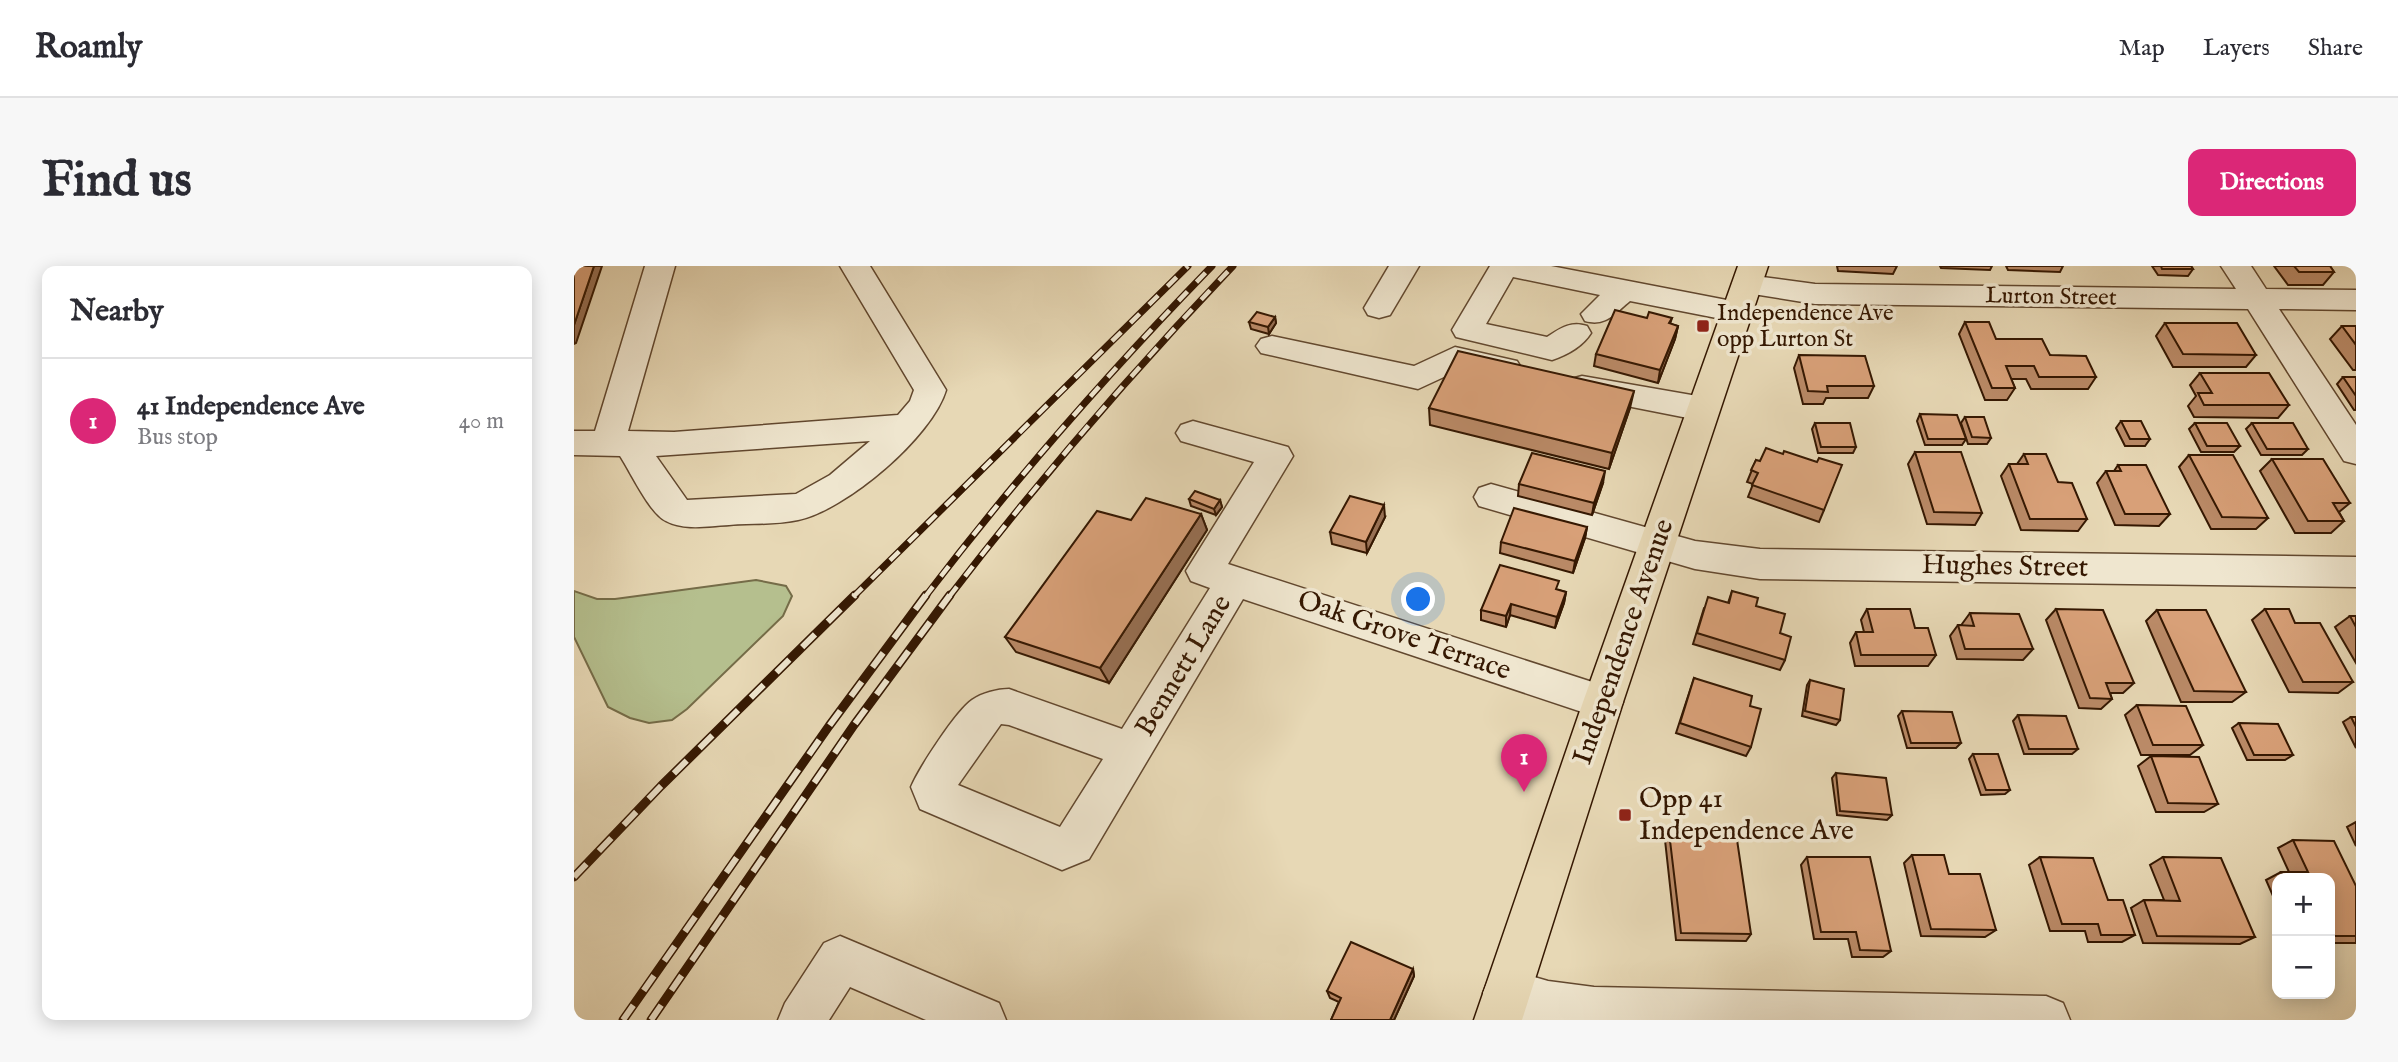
<!DOCTYPE html>
<html lang="en">
<head>
<meta charset="utf-8">
<style>
  body { margin:0; font-family:"IM FELL English",serif; background:#f7f7f7; color:#2b2b33 }
  .controls { position:absolute; right:21px; bottom:21px; display:grid; overflow:hidden; border-radius:14px; box-shadow:0 4px 18px #0003 }
  .controls button { width:63px; height:63px; display:grid; place-items:center; padding:0; border:0; border-bottom:2px solid #e1e1e2; background:#fff; color:#2b2b33; font:35px sans-serif }
  .you { position:absolute; left:845px; top:334px; width:24px; height:24px; margin:-18px; border:5px solid #fff; border-radius:50%; background:#1a73e8; box-shadow:0 0 0 10px #1a73e833 }
  .badge { display:grid; place-items:center; width:46px; height:46px; border-radius:50%; background:#db2777; color:#fff; font-size:23px; font-weight:700 }
  .pin { position:absolute; translate:-50% -58px; filter:drop-shadow(0 2px 4px #0008) }
  .pin::after { content:''; position:absolute; top:37px; width:24px; height:21px; background:inherit; clip-path:polygon(0 0,100% 0,50% 100%) }
  .list { margin:0; padding:0; list-style:none }
  h2 { display:flex; justify-content:space-between; align-items:center; height:91px; margin:0; padding:0 28px; font-size:30px }
  h2 small { font-size:23px; font-weight:400; color:#7c7c81 }
  .list li { display:grid; grid-template-columns:46px 1fr auto; gap:21px; align-items:center; box-sizing:border-box; height:126px; padding:0 28px; border-top:2px solid #e1e1e2 }
  .list b { display:block; font-size:26px; white-space:nowrap }
  .list p { margin:0; font-size:23px; white-space:nowrap; color:#7c7c81 }
  .list em { font-size:23px; font-style:normal; color:#7c7c81 }
  .map { position:relative; flex:none; width:1782px; height:754px; overflow:hidden; border-radius:14px }
  header { display:flex; align-items:center; gap:42px; box-sizing:border-box; height:98px; padding:0 35px; background:#fff; border-bottom:2px solid #e1e1e2 }
  header strong { font-size:33px }
  nav { display:flex; gap:38px; margin-inline-start:auto; font-size:24px }
  .intro { display:flex; align-items:center; justify-content:space-between; box-sizing:border-box; height:168px; padding:0 42px }
  h1 { margin:0; font-size:49px }
  .button { padding:18px 32px; border-radius:14px; background:#db2777; color:#fff; font-size:24px; font-weight:700 }
  main { display:flex; gap:42px; padding:0 42px }
  aside { flex:1; background:#fff; border-radius:14px; box-shadow:0 4px 18px #0003 }
  .map>svg:first-child { display:block }
  .green { fill:#b5bf8e; stroke:#756c48; stroke-width:2 }
  .lines { fill:none; stroke-linecap:round; stroke-linejoin:round }
  .minor-casing { stroke:#62482f; stroke-width:3 }
  .major-casing { stroke:#351802; stroke-width:3 }
  .minor { fill:#efe6cf; fill-rule:evenodd }
  .major { fill:#e7d8b5; fill-rule:evenodd }
  .rail-far1-casing { stroke:#351802; stroke-width:7 }
  .rail-casing { stroke:#351802; stroke-width:9 }
  .rail-far1 { stroke:#efe6cf; stroke-width:4.5; stroke-dasharray:13; stroke-linecap:butt }
  .rail { stroke:#efe6cf; stroke-width:6; stroke-dasharray:18; stroke-linecap:butt }
  .wall { fill:#ba8a67; stroke:#351802; stroke-width:2 }
  .shaded-wall { fill:#977054; stroke:#351802; stroke-width:2 }
  .building { fill:#d8a078; stroke:#351802; stroke-width:2 }
  .poi-dot { fill:#8f2418; stroke:#efe6cf; stroke-width:2.5 }
  .labels { text-anchor:middle; dominant-baseline:central; stroke-width:7; stroke-linejoin:round; paint-order:stroke }
  .far-street-label { font-size:23px; fill:#351802; stroke:#efe6cf }
  .far-poi-label { font-size:23px; fill:#351802; stroke:#efe6cf; text-anchor:start }
  .street-label { font-size:28px; fill:#351802; stroke:#efe6cf }
  .poi-label { font-size:28px; fill:#351802; stroke:#efe6cf; text-anchor:start }
</style>
</head>
<body>
<header>
<strong>Roamly</strong>
<nav><a>Map</a><a>Layers</a><a>Share</a></nav>
</header>
<div class="intro"><h1>Find us</h1><a class="button">Directions</a></div>
<main>
<aside>
<h2>Nearby<small></small></h2>
<ul class="list">
<li><span class="badge">1</span><div><b>41 Independence Ave</b><p>Bus stop</p></div><em>40 m</em></li>
</ul>
</aside>
<div class="map">
<svg width="1782" height="754" viewBox="0 0 1782 754">
  <rect width="100%" height="100%" fill="#e7d8b5"/>
  <filter id="stains"><feTurbulence type="fractalNoise" baseFrequency=".00286" numOctaves="4"/><feColorMatrix values="0 0 0 0 .2 0 0 0 0 .09 0 0 0 0 .02 0 0 0 .5 -.17"/></filter>
  <radialGradient id="worn" r=".72"><stop offset=".6" stop-color="#630" stop-opacity="0"/><stop offset="1" stop-color="#630" stop-opacity=".3"/></radialGradient>
  <path class="green" d="M182,314L212,320L218,330L209,350L113,443L98,454L75,457L56,452L34,441L0,371V325L23,333H41Z"/>
  <g class="lines">
    <defs>
      <g id="minor">
        <path d="M71,0H101L54,165L100,166L324,149L336,135L340,124L266,0H296L372,124C358,171 272,244 224,254C202,259 177,257 155,259C134,260 111,265 92,255C76,248 56,205 46,190L0,189V165H21ZM296,175L256,209L222,228L113,234L82,190Z"/>
        <path d="M815,0H845L816,49L805,52L794,49L790,42Z"/>
        <path d="M916,0H977L1163,36L1174,39L1178,46L1174,53L1163,56L1056,35C1041,47 1032,61 1011,55L1007,48L1026,29L939,11L912,58L973,71C987,62 996,55 1013,60L1017,67C1009,80 993,89 978,94L882,71L878,64Z"/>
        <path d="M1647,0H1677L1692,23L1782,24V44L1705,43L1782,159V198L1770,195L1674,43L1241,38L1173,27L1163,25L1158,18L1163,11L1173,9L1241,18L1662,23Z"/>
        <path d="M698,70L840,100L881,81L943,95L948,103L943,111L932,114L885,104L844,123L687,87L682,80L687,73Z"/>
        <path d="M1008,110L1129,131L1141,135L1145,143L1141,151L1129,155L997,129L992,121L997,113Z"/>
        <path d="M619,155L714,181L719,190L654,298L1043,424L1049,436L1043,448L1029,453L669,333L515,593L488,604L346,543L337,521C345,502 382,445 398,434C408,427 423,423 435,423L548,463L636,322L617,315L612,305L680,196L607,175L602,167L607,159ZM427,458L435,459L529,493L486,561L384,519Z"/>
        <path d="M917,218L1121,275L1186,283L1782,291V321L1186,313L1121,303L905,240L900,231L905,222Z"/>
        <path d="M266,670L425,737L432,754H352L276,721L255,754H204L211,737L250,677Z"/>
        <path d="M933,703L974,715L1020,721L1472,730L1489,737L1496,754H944L916,744L909,727L916,710Z"/>
      </g>
      <path id="major" d="M1164,0H1194L1049,436L948,754H900L1009,436Z"/>
    </defs>
    <use href="#minor" class="minor-casing"/>
    <use href="#major" class="major-casing"/>
    <use href="#minor" class="minor"/>
    <use href="#major" class="major"/>
    <defs>
      <g id="rail-far1">
        <path d="M279,331L614,0"/>
        <path d="M351,331C440,214 536,105 638,0"/>
        <path d="M375,331C464,215 558,106 659,0"/>
      </g>
      <g id="rail">
        <path d="M0,611L87,520L281,329"/>
        <path d="M49,754L255,460L352,329"/>
        <path d="M77,754L280,459L376,329"/>
      </g>
    </defs>
    <use href="#rail-far1" class="rail-far1-casing"/>
    <use href="#rail" class="rail-casing"/>
    <use href="#rail-far1" class="rail-far1"/>
    <use href="#rail" class="rail"/>
  </g>
  <g class="wall">
    <path d="M1263,0H1323L1319,8L1264,5Z"/>
    <path d="M1366,0H1418L1416,4L1367,2Z"/>
    <path d="M1432,0H1489L1486,6L1434,4Z"/>
    <path d="M1578,0H1617L1619,3L1614,10L1584,9Z"/>
    <path d="M1700,0H1756L1760,6L1749,19H1714Z"/>
    <path d="M701,51L702,57L695,68L677,63L675,56Z"/>
    <path d="M1073,52H1098L1096,58L1104,60L1101,73L1084,117L1020,100L1022,88Z"/>
    <path d="M1391,56L1422,73L1476,89L1522,111L1514,123H1457L1452,113H1437L1441,122L1433,134H1411L1385,68Z"/>
    <path d="M1591,57L1682,89L1672,101H1599L1582,70Z"/>
    <path d="M1768,60H1782V104H1779L1756,73Z"/>
    <path d="M1225,89L1300,120L1294,132H1252L1249,138H1229L1220,102Z"/>
    <path d="M1626,107L1715,139L1704,152L1620,151L1614,140L1622,130L1616,119Z"/>
    <path d="M1769,111H1782V144H1780L1763,118Z"/>
    <path d="M855,142H1056L1035,203L856,159Z"/>
    <path d="M1346,148L1392,173L1388,179H1351L1343,155Z"/>
    <path d="M1391,151L1417,172L1413,178H1394L1387,157Z"/>
    <path d="M1547,155L1576,173L1571,180H1551L1542,162Z"/>
    <path d="M1241,157L1282,181L1279,187H1244L1238,163Z"/>
    <path d="M1621,157L1666,180L1660,186H1627L1615,163Z"/>
    <path d="M1678,157L1734,183L1728,189H1687L1672,163Z"/>
    <path d="M1341,186L1408,247L1401,259L1353,258L1334,198Z"/>
    <path d="M1450,188L1484,216L1513,253L1504,265L1447,264L1427,210L1435,198H1443Z"/>
    <path d="M1615,189L1694,252L1682,263H1637L1605,201Z"/>
    <path d="M1698,193L1776,237L1765,246L1770,255L1757,267H1721L1686,205Z"/>
    <path d="M1182,194L1250,244L1245,256L1174,231L1179,218L1173,216Z"/>
    <path d="M1544,199L1596,248L1585,260L1541,259L1523,217L1532,205H1540Z"/>
    <path d="M1029,217L1018,249L944,230L945,218Z"/>
    <path d="M615,233L646,234L648,241L642,249L617,240Z"/>
    <path d="M627,248L633,264L535,417L442,386L431,371L557,254Z"/>
    <path d="M811,251L793,287L758,278L756,266Z"/>
    <path d="M1013,261L1011,272L999,307L926,287L927,276Z"/>
    <path d="M984,324L992,326L990,337L981,362L936,349L932,361L907,354V344Z"/>
    <path d="M1158,325L1182,340L1206,367L1211,394L1206,404L1119,378L1130,342L1154,337Z"/>
    <path d="M1293,343L1341,362L1362,389L1354,400H1281L1276,377L1282,366H1290L1287,354Z"/>
    <path d="M1482,343L1560,417L1549,427H1536L1538,433L1527,443L1505,442L1472,354Z"/>
    <path d="M1691,343L1721,357L1779,416L1764,427L1715,426L1678,354Z"/>
    <path d="M1583,344L1672,426L1658,436H1607L1572,355Z"/>
    <path d="M1396,347L1459,383L1449,394L1383,393L1376,370L1384,359H1388V358Z"/>
    <path d="M1776,350H1782V397L1761,361Z"/>
    <path d="M1120,412L1176,440L1177,481L1172,490L1102,467Z"/>
    <path d="M1236,414L1266,454L1262,459L1228,450L1233,419Z"/>
    <path d="M1563,439L1629,479L1616,489H1567L1551,449Z"/>
    <path d="M1328,445L1387,477L1382,482H1333L1324,450Z"/>
    <path d="M1444,449L1504,483L1498,488H1450L1439,455Z"/>
    <path d="M1777,451H1782V482L1769,456Z"/>
    <path d="M1665,457L1719,489L1711,494H1673L1658,462Z"/>
    <path d="M1399,488L1436,524L1431,528L1407,529L1395,493Z"/>
    <path d="M1577,490L1644,538L1630,546H1582L1564,500Z"/>
    <path d="M1262,507L1318,549L1313,554L1263,549L1258,512Z"/>
    <path d="M1782,556V580L1773,561Z"/>
    <path d="M1095,566L1177,668L1172,675L1102,674L1091,574Z"/>
    <path d="M1719,574L1782,620V677H1756V612H1703V639L1692,614L1707,606H1715L1704,582Z"/>
    <path d="M1338,589L1375,608L1422,664L1411,671L1347,670L1330,597Z"/>
    <path d="M1233,591L1317,685L1309,691H1278L1274,673H1240L1227,599Z"/>
    <path d="M1466,591L1534,634L1561,669L1548,676H1514L1511,665H1476L1455,599Z"/>
    <path d="M1589,591L1681,671L1666,678L1569,677L1557,642L1570,634H1590L1576,599Z"/>
    <path d="M839,703L840,710L820,754H757L765,736L756,732L753,725Z"/>
  </g>
  <g class="shaded-wall">
    <path d="M20,0H28L2,77L0,78V59Z"/>
    <path d="M701,51L702,57L695,68L694,61Z"/>
    <path d="M1104,60L1101,73L1084,117L1086,104Z"/>
    <path d="M1060,125L1056,142L1035,203L1038,187Z"/>
    <path d="M1031,205L1029,217L1018,249L1020,237Z"/>
    <path d="M646,234L648,241L642,249L640,243Z"/>
    <path d="M810,239L811,251L793,287L792,276Z"/>
    <path d="M627,248L633,264L535,417L526,402Z"/>
    <path d="M1013,261L1011,272L999,307L1001,295Z"/>
    <path d="M992,326L990,337L981,362L983,351Z"/>
    <path d="M937,338L936,349L932,361V350Z"/>
    <path d="M839,703L840,710L820,754H816Z"/>
  </g>
  <g class="building">
    <path d="M0,0H20L0,59Z"/>
    <path d="M1587,0H1617L1619,3H1588Z"/>
    <path d="M1720,0H1756L1760,6H1725Z"/>
    <path d="M1041,44L1073,52L1075,46L1098,52L1095,57L1104,60L1086,104L1022,88Z"/>
    <path d="M683,46L701,51L694,61L675,56Z"/>
    <path d="M1391,56H1415L1422,73H1468L1476,89L1512,90L1522,111H1465L1460,100H1432L1441,122H1418Z"/>
    <path d="M1591,57H1663L1682,89L1609,88Z"/>
    <path d="M1768,60H1782V79Z"/>
    <path d="M884,85L1060,125L1038,187L855,142Z"/>
    <path d="M1225,89L1291,90L1300,120H1253L1254,126L1234,125Z"/>
    <path d="M1626,107H1695L1715,139H1630L1624,127H1638Z"/>
    <path d="M1769,111H1782V130Z"/>
    <path d="M1346,148L1383,149L1392,173H1354Z"/>
    <path d="M1391,151H1410L1417,172L1398,171Z"/>
    <path d="M1547,155H1567L1576,173H1556Z"/>
    <path d="M1241,157H1276L1282,181H1247Z"/>
    <path d="M1621,157H1653L1666,180H1633Z"/>
    <path d="M1678,157H1719L1734,183H1693Z"/>
    <path d="M1192,182L1209,188L1210,185L1243,196L1245,192L1268,199L1250,244L1178,219L1184,207L1177,204L1182,194L1186,195Z"/>
    <path d="M1341,186H1387L1408,247L1360,246Z"/>
    <path d="M958,187L1031,205L1020,237L945,218Z"/>
    <path d="M1450,188H1472L1484,216L1498,217L1513,253H1456L1435,198H1454Z"/>
    <path d="M1615,189H1659L1694,252L1648,251Z"/>
    <path d="M1698,193H1749L1776,237H1759L1770,255H1734Z"/>
    <path d="M1544,199H1572L1596,248H1551L1532,205H1547Z"/>
    <path d="M621,225L646,234L640,243L615,233Z"/>
    <path d="M776,230L810,239L792,276L756,266Z"/>
    <path d="M572,232L627,248L526,402L431,371L523,245L557,254Z"/>
    <path d="M940,242L1013,261L1001,295L927,276Z"/>
    <path d="M926,299L985,315L982,323L992,326L983,351L937,338L932,350L907,344Z"/>
    <path d="M1158,325L1184,332L1182,340L1211,348L1206,367L1217,371L1211,394L1123,367L1134,331L1155,337Z"/>
    <path d="M1293,343H1336L1341,362H1354L1362,389H1287L1282,366H1299Z"/>
    <path d="M1482,343L1529,344L1560,417H1532L1538,433L1516,432Z"/>
    <path d="M1691,343H1715L1721,357H1746L1779,416H1729Z"/>
    <path d="M1583,344H1632L1672,426L1620,425Z"/>
    <path d="M1396,347L1445,348L1459,383H1391L1384,359L1400,360Z"/>
    <path d="M1776,350H1782V361Z"/>
    <path d="M1120,412L1178,430L1176,440L1187,443L1177,481L1106,457Z"/>
    <path d="M1236,414L1270,423L1266,454L1231,445Z"/>
    <path d="M1563,439L1612,440L1629,479H1579Z"/>
    <path d="M1328,445L1378,446L1387,477H1337Z"/>
    <path d="M1444,449L1492,450L1504,483H1455Z"/>
    <path d="M1777,451H1782V461Z"/>
    <path d="M1665,457L1704,458L1719,489H1680Z"/>
    <path d="M1399,488H1424L1436,524H1412Z"/>
    <path d="M1577,490L1625,491L1644,538L1594,537Z"/>
    <path d="M1262,507L1312,512L1318,549L1266,545Z"/>
    <path d="M1095,566L1162,567L1177,668L1107,667Z"/>
    <path d="M1719,574L1760,575L1782,620V670H1756V612H1710L1707,606H1734Z"/>
    <path d="M1338,589H1370L1375,608H1406L1422,664L1357,663Z"/>
    <path d="M1233,591H1296L1317,685L1286,684L1282,666H1247Z"/>
    <path d="M1466,591L1519,592L1534,634H1549L1561,669H1527L1524,658H1488Z"/>
    <path d="M1589,591L1647,592L1681,671L1583,670L1570,634L1606,635Z"/>
    <path d="M777,676L839,703L816,754H757L767,732L753,725Z"/>
  </g>
  <g class="poi-dot">
    <rect x="1122" y="53" width="14" height="14" rx="3.5"/>
    <rect x="1044" y="542" width="14" height="14" rx="3.5"/>
  </g>
  <g class="labels">
    <g class="far-street-label">
      <text transform="translate(1477 31) rotate(1)">Lurton Street</text>
    </g>
    <g class="far-poi-label">
      <text x="1143" y="47">Independence Ave<tspan x="1143" dy="26">opp Lurton St</tspan></text>
    </g>
    <g class="street-label">
      <text transform="translate(1431 301) rotate(1)">Hughes Street</text>
      <text transform="translate(830 370) rotate(19)">Oak Grove Terrace</text>
      <text transform="translate(1050 376) rotate(-71)">Independence Avenue</text>
      <text transform="translate(610 400) rotate(-59)">Bennett Lane</text>
    </g>
    <g class="poi-label">
      <text x="1065" y="533">Opp 41<tspan x="1065" dy="32">Independence Ave</tspan></text>
    </g>
  </g>
  <rect width="100%" height="100%" filter="url(#stains)"/>
  <rect width="100%" height="100%" fill="url(#worn)"/>
</svg>
<div class="controls">
<button>+</button>
<button>−</button>
</div>
<div class="you"></div>
<div class="pin badge" style="left:950px;top:526px">1</div>
</div>
</main>
</body>
</html>
